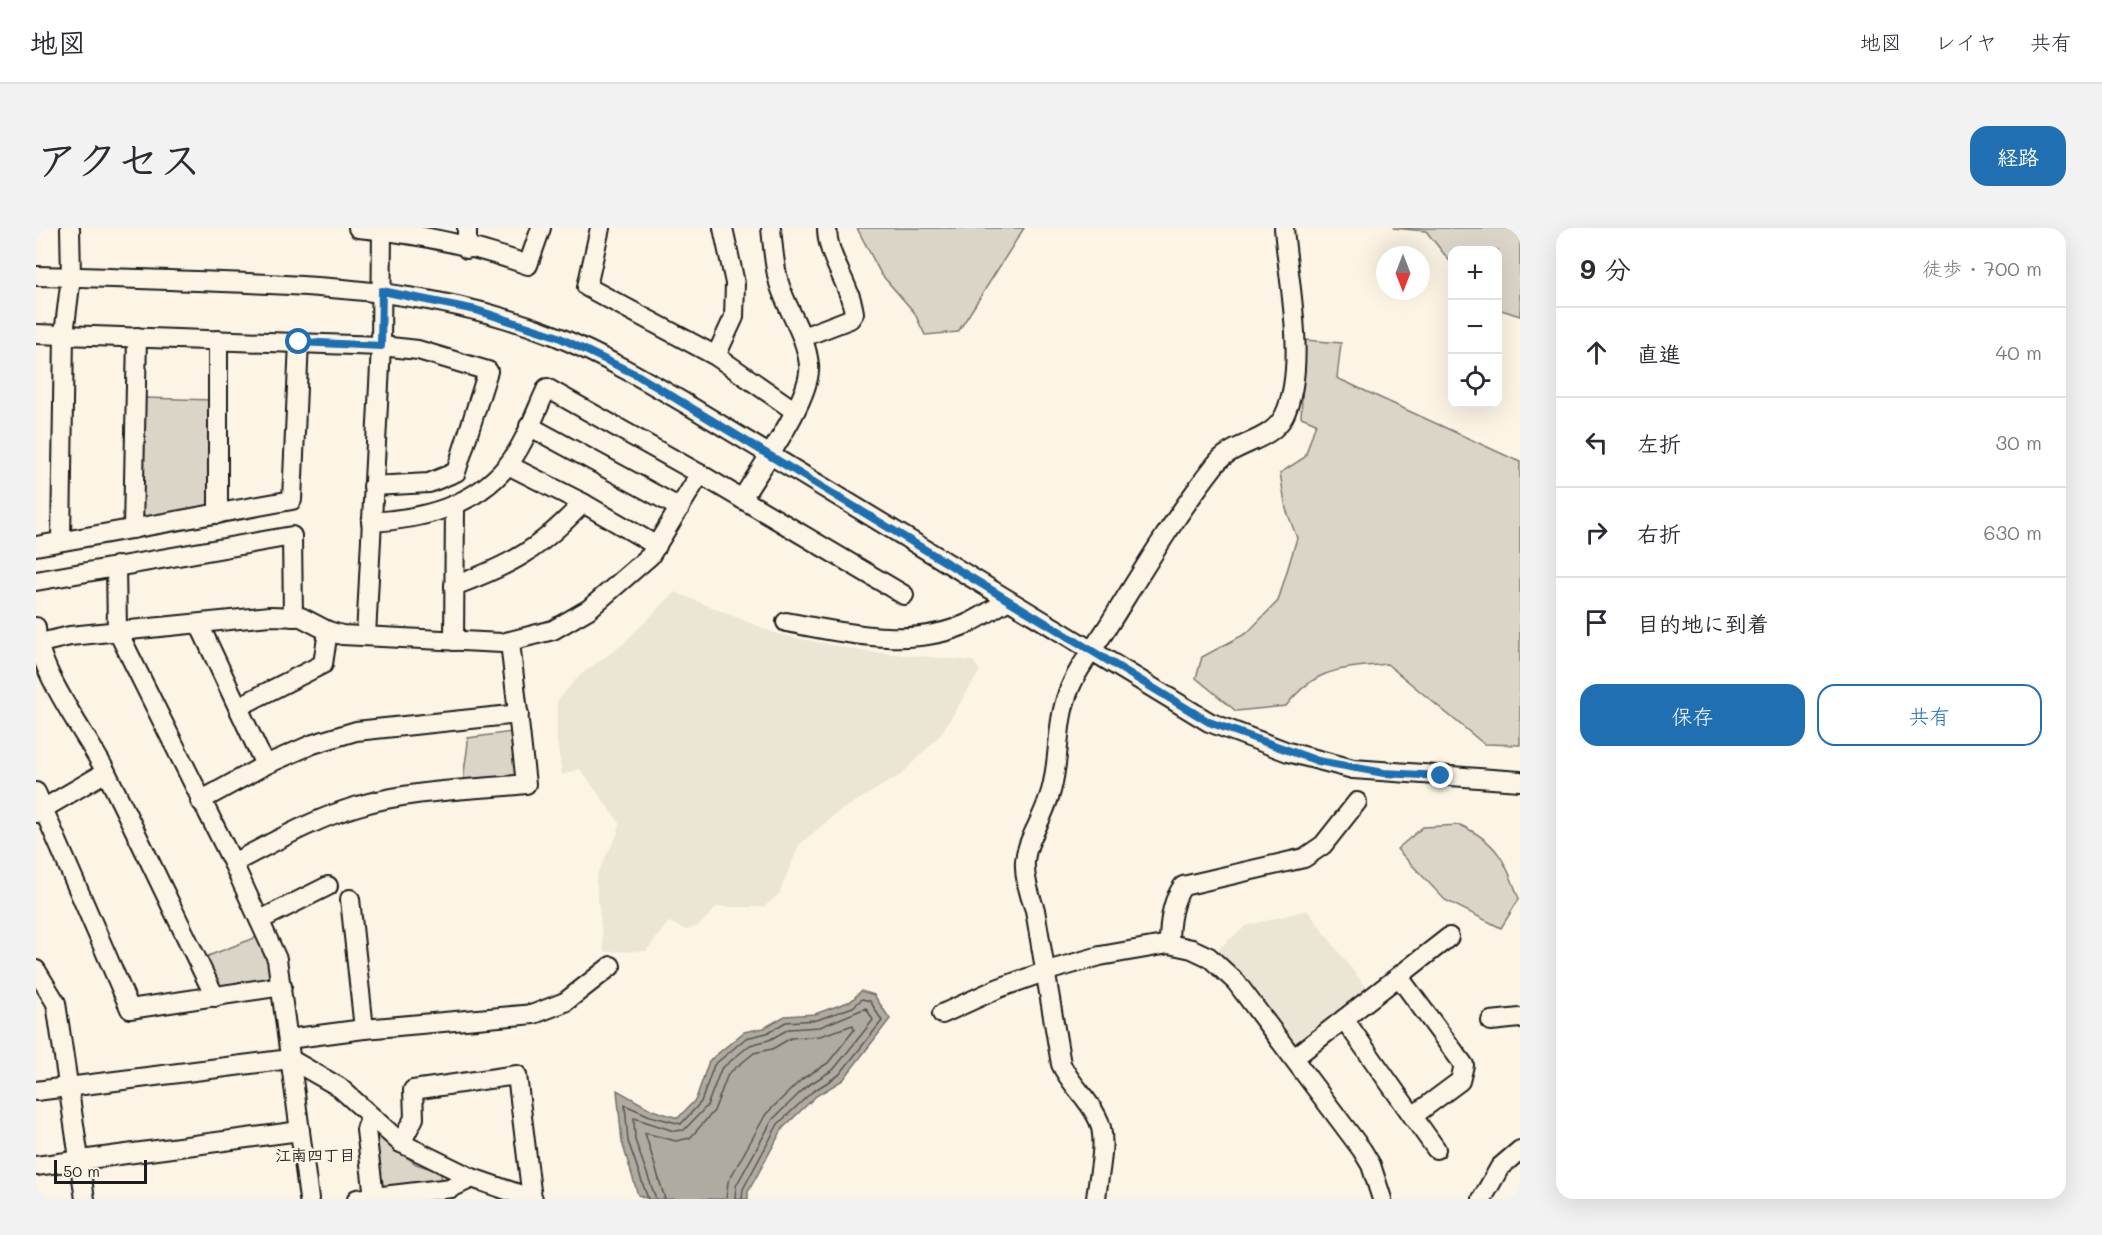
<!DOCTYPE html>
<html lang="ja">
<head>
<meta charset="utf-8">
<style>
  body { margin:0; font-family:Mali,"Klee One",sans-serif; background:#f2f2f3; color:#2b2b33 }
  .controls { position:absolute; right:18px; top:18px; display:grid; overflow:hidden; border-radius:12px; box-shadow:0 6px 24px #0002 }
  .controls button { width:54px; height:54px; display:grid; place-items:center; padding:0; border:0; border-bottom:2px solid #e1e1e2; background:#fff; color:#2b2b33; font:30px sans-serif }
  .compass { position:absolute; left:1340px; top:18px; width:54px; height:54px; border-radius:50%; background:#fff; box-shadow:0 6px 24px #0002; rotate:180deg }
  .scale { position:absolute; left:18px; bottom:15px; width:93px; box-sizing:border-box; padding-left:6px; border:3px solid #1c1c1c; border-top:0; font-size:16px; line-height:21px; white-space:nowrap; color:#1c1c1c; -webkit-text-stroke:4px #fcf5e5; paint-order:stroke }
  .stop { position:absolute; width:18px; height:18px; margin:-14px; border:4px solid #1f6fb2; border-radius:50%; background:#fff }
  .stop.end { background:#1f6fb2; border-color:#fff; box-shadow:0 2px 6px #0008 }
  .list { margin:0; padding:0; list-style:none }
  h2 { display:flex; justify-content:space-between; align-items:center; height:78px; margin:0; padding:0 24px; font-size:26px }
  h2 small { font-size:20px; font-weight:400; color:#7c7c81 }
  .list li { display:grid; grid-template-columns:39px 1fr auto; gap:18px; align-items:center; box-sizing:border-box; height:90px; padding:0 24px; border-top:2px solid #e1e1e2 }
  .list b { display:block; font-size:22px; white-space:nowrap }
  .list em { font-size:20px; font-style:normal; color:#7c7c81 }
  .actions { display:flex; gap:12px; padding:18px 24px }
  .actions a { flex:1; padding:14px 0; border:2px solid #1f6fb2; border-radius:18px; text-align:center; font-size:21px; color:#1f6fb2 }
  .actions .main { background:#1f6fb2; color:#fff }
  .icon { flex:none; width:33px; height:33px; fill:none; stroke:currentColor; stroke-width:2; stroke-linecap:round; stroke-linejoin:round }
  .map { position:relative; flex:none; width:1484px; height:971px; overflow:hidden; border-radius:18px }
  header { display:flex; align-items:center; gap:36px; box-sizing:border-box; height:84px; padding:0 30px; background:#fff; border-bottom:2px solid #e1e1e2 }
  header strong { font-size:28px }
  nav { display:flex; gap:33px; margin-inline-start:auto; font-size:21px }
  .intro { display:flex; align-items:center; justify-content:space-between; box-sizing:border-box; height:144px; padding:0 36px }
  h1 { margin:0; font-size:42px }
  .button { padding:15px 27px; border-radius:18px; background:#1f6fb2; color:#fff; font-size:21px; font-weight:700 }
  main { display:flex; gap:36px; padding:0 36px }
  aside { flex:1; background:#fff; border-radius:18px; box-shadow:0 6px 24px #0002 }
  .map>svg:first-child { display:block }
  .built { fill:#ebe5d6 }
  .green { fill:#dbd5c8; stroke:#7c7872; stroke-width:1.5 }
  .water { fill:#b0aba1; stroke:#75726c; stroke-width:1.5 }
  .lines { fill:none; stroke-linecap:round; stroke-linejoin:round }
  .shore { stroke:#575551; stroke-width:1.5 }
  .minor-casing { stroke:#1c1c1c; stroke-width:22 }
  .minor { stroke:#fcf5e5; stroke-width:18 }
  .route { stroke:#1f6fb2; stroke-width:8 }
  .labels { text-anchor:middle; dominant-baseline:central; stroke-width:4.5; stroke-linejoin:round; paint-order:stroke }
  .neighbourhood-label { font-size:16px; font-weight:bold; fill:#1c1c1c; stroke:#fcf5e5 }
</style>
</head>
<body>
<header>
<strong>地図</strong>
<nav><a>地図</a><a>レイヤ</a><a>共有</a></nav>
</header>
<div class="intro"><h1>アクセス</h1><a class="button">経路</a></div>
<main>
<div class="map">
<svg width="1484" height="971" viewBox="0 0 1484 971">
  <rect width="100%" height="100%" fill="#fcf5e5"/>
  <filter id="ink" filterUnits="userSpaceOnUse"><feTurbulence type="fractalNoise" baseFrequency=".0167" numOctaves="2"/><feDisplacementMap in="SourceGraphic" scale="12" xChannelSelector="R" yChannelSelector="G"/><feConvolveMatrix kernelMatrix="1 2 1 2 8 2 1 2 1" color-interpolation-filters="sRGB"/></filter>
  <g filter="url(#ink)">
    <g class="built">
      <path d="M639,364L741,406L825,423L937,433L944,443L905,506L866,546L802,584L763,617L743,666L728,679H681L662,698L650,702L633,694L610,723L568,724L560,652L562,644L582,605L583,594L544,541L526,547L521,513V473L544,447L587,416Z"/>
      <path d="M1271,682L1332,762L1255,821L1176,726L1210,698Z"/>
    </g>
    <g class="green">
      <path d="M821,0H988L922,104L889,107L878,84L845,46Z"/>
      <path d="M1357,0H1484V88L1462,81V22H1416V36L1390,3Z"/>
      <path d="M1269,112L1305,115L1301,150L1484,234V517L1448,516L1351,436C1306,441 1281,438 1250,478L1200,483L1160,450L1166,429L1211,405L1242,373L1261,310L1250,281L1244,245L1269,229L1280,195L1265,189Z"/>
      <path d="M108,170L177,172V280L103,294Z"/>
      <path d="M476,504L484,552L428,555C427,538 432,526 432,510Z"/>
      <path d="M1424,597C1462,614 1469,633 1483,671L1465,700L1409,672L1361,621L1387,599Z"/>
      <path d="M221,709L236,737L235,754L180,759L167,730Z"/>
      <path d="M341,907L380,936L405,944L406,957L342,964L334,912Z"/>
    </g>
    <path class="water" d="M825,763L838,767L854,791L807,852L780,868L747,900L712,964V971H612L602,967L586,914L581,862L616,882L642,890L660,871L673,833L708,804L728,800L749,788L779,786L815,773Z"/>
    <g class="lines">
      <g class="shore">
        <path d="M612,971L592,913L589,877L614,888L645,896L665,874L678,837L710,810L731,805L750,794L781,792L817,779L826,771L834,773L846,793L803,847L776,864L742,896L707,961L706,971"/>
        <path d="M620,971L599,912L598,890L638,903L648,902L671,878L685,841L714,817L733,812L753,801L784,799L830,780L837,792L798,841L771,858L737,891L700,958L699,971"/>
        <path d="M629,971L609,905L640,913L654,910L678,883L692,846L718,825L736,821L755,810L784,808L817,797L818,802L792,835L766,851L730,886L692,954L690,971"/>
      </g>
      <defs>
        <g id="minor">
          <path d="M322,0C378,5 439,18 492,37L505,0"/>
          <path d="M431,0V21"/>
          <path d="M564,0L551,59L680,128L759,183"/>
          <path d="M0,48C62,49 124,52 186,54C301,58 413,65 520,108C568,128 613,154 657,180L1173,494L1252,524L1317,541L1484,553"/>
          <path d="M0,106L345,118L382,122L452,143L420,244L393,255L337,258"/>
          <path d="M767,109L814,91L818,85C814,55 791,30 791,0"/>
          <path d="M182,112V286"/>
          <path d="M680,128L698,89L699,55L687,0"/>
          <path d="M493,198L644,280"/>
          <path d="M472,237L547,275L621,318"/>
          <path d="M706,271C723,242 777,168 773,137C770,106 751,83 743,55C738,38 737,18 735,0"/>
          <path d="M335,294C386,291 437,279 471,238C489,216 499,185 511,160L664,246L868,367"/>
          <path d="M97,301L101,109"/>
          <path d="M25,313L28,106L35,49L34,0"/>
          <path d="M0,318L256,272L263,114"/>
          <path d="M80,338L81,402L197,635L241,731L273,971"/>
          <path d="M0,353L256,308L257,389"/>
          <path d="M418,358C478,336 503,321 547,275"/>
          <path d="M750,394C809,405 877,422 935,394C947,388 959,380 971,373"/>
          <path d="M163,396L229,537"/>
          <path d="M0,399C1,443 50,505 71,546C108,620 143,695 179,769"/>
          <path d="M330,408L345,118L346,0"/>
          <path d="M418,413L419,277"/>
          <path d="M0,416L34,408L234,388L265,389L292,403L306,407L466,415L517,402L553,381L614,328L664,246"/>
          <path d="M202,479L287,436L292,403"/>
          <path d="M0,564L94,781L246,758"/>
          <path d="M164,573L229,537L277,516L320,503L483,486"/>
          <path d="M0,585L70,544"/>
          <path d="M197,635C238,614 277,591 322,578C375,562 435,562 490,556L474,414"/>
          <path d="M314,671L328,801"/>
          <path d="M224,692L292,658"/>
          <path d="M1133,716C1133,696 1135,674 1147,658L1268,630L1287,617L1321,574"/>
          <path d="M0,742L20,775L49,971"/>
          <path d="M1363,749L1428,837L1424,853L1377,888"/>
          <path d="M906,786L963,760L1011,743L1064,728L1133,716L1156,721L1173,729L1200,754L1326,922L1335,937L1346,971"/>
          <path d="M1308,791L1400,921"/>
          <path d="M1455,793L1484,790"/>
          <path d="M252,811L328,801L498,786L529,774L575,738"/>
          <path d="M1258,830L1413,709"/>
          <path d="M0,863L254,831L303,859L365,915L436,950L497,971"/>
          <path d="M334,889L330,902L338,969"/>
          <path d="M365,915L378,890L377,862L481,847L496,971"/>
          <path d="M0,938L264,903"/>
          <path d="M321,971L415,960L436,950"/>
          <path d="M1060,971C1062,947 1073,910 1061,889C1051,869 1034,856 1025,836L999,682C975,618 999,617 1015,563C1024,531 1020,496 1032,465C1041,440 1060,418 1074,395C1107,342 1140,287 1179,237C1196,214 1234,215 1248,188C1272,139 1252,53 1248,0"/>
          <path d="M1446,971L1464,939L1484,922"/>
        </g>
      </defs>
      <use href="#minor" class="minor-casing"/>
      <use href="#minor" class="minor"/>
    </g>
  </g>
  <g class="lines" filter="url(#ink)">
    <path class="route" d="M263,114L345,118L346,63L440,82L520,108L601,147L1173,494L1282,533L1348,545L1405,548"/>
  </g>
  <g class="labels">
    <g class="neighbourhood-label">
      <text x="279" y="926">江南四丁目</text>
    </g>
  </g>
</svg>
<div class="controls">
<button>+</button>
<button>−</button>
<button><svg class="icon" aria-label="locate" viewBox="0 0 24 24"><circle cx="12" cy="12" r="6"/><path d="M12 2v4M12 18v4M2 12h4M18 12h4"/></svg></button>
</div>
<svg class="compass" viewBox="-18 -18 36 36"><path d="M0-13l5 13h-10z" fill="#e53935"/><path d="M0 13l5-13h-10z" fill="#7c7c81"/></svg>
<div class="scale">50 m</div>
<div class="stop" style="left:263px;top:114px"></div>
<div class="stop end" style="left:1405px;top:548px"></div>
</div>
<aside>
<h2>9 分<small>徒歩 · 700 m</small></h2>
<ul class="list">
<li><svg class="icon" aria-label="ahead" viewBox="0 0 24 24"><path d="M12 20V5M6 11l6-6 6 6"/></svg><div><b>直進</b></div><em>40 m</em></li>
<li><svg class="icon" aria-label="left" viewBox="0 0 24 24"><path d="M17 20v-9H6M10 6l-5 5 5 5"/></svg><div><b>左折</b></div><em>30 m</em></li>
<li><svg class="icon" aria-label="right" viewBox="0 0 24 24"><path d="M7 20v-9h11M14 6l5 5-5 5"/></svg><div><b>右折</b></div><em>630 m</em></li>
<li><svg class="icon" aria-label="arrive" viewBox="0 0 24 24"><path d="M6 21V4h12l-3 4 3 4H6"/></svg><div><b>目的地に到着</b></div></li>
</ul>
<div class="actions"><a class="main">保存</a><a>共有</a></div>
</aside>
</main>
</body>
</html>
